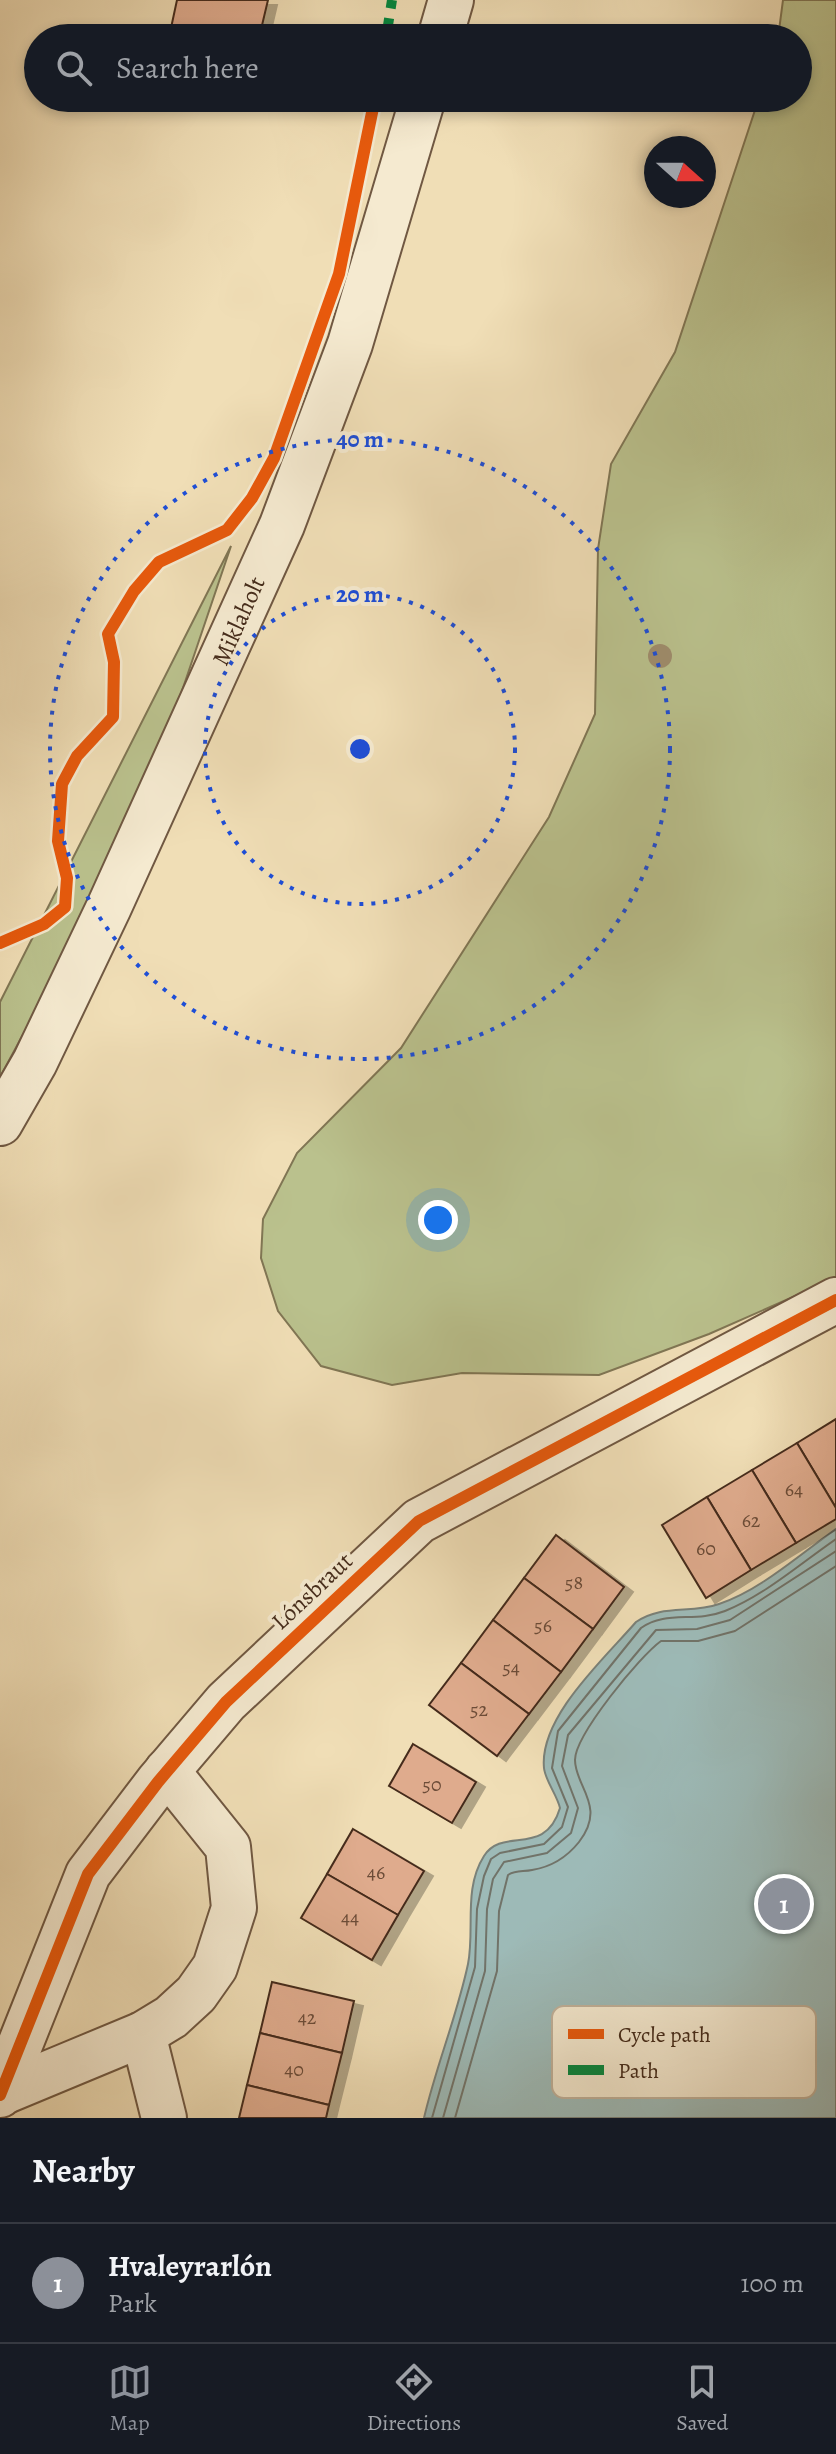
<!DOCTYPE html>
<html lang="en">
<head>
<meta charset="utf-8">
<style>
  body { margin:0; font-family:Alegreya,serif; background:#242831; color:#f1f3f6 }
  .compass { position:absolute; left:644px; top:136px; width:72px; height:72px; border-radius:50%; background:#171b24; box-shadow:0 4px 12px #0003; rotate:111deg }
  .you { position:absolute; left:438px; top:1220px; width:28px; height:28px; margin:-20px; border:6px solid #fff; border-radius:50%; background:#1a73e8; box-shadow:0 0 0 12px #1a73e833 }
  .badge { display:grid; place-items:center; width:52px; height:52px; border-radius:50%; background:#8c9099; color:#fff; font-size:26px; font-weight:700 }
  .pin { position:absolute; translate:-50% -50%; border:4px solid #fff; box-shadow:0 2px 8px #0006 }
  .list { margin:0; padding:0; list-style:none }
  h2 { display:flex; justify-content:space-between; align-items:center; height:104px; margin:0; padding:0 32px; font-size:34px }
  h2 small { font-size:26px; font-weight:400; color:#9ea1a6 }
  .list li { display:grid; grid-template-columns:52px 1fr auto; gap:24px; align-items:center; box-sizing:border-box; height:120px; padding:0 32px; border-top:2px solid #363941 }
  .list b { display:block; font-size:30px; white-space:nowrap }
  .list p { margin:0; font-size:26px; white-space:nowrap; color:#9ea1a6 }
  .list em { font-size:26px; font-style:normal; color:#9ea1a6 }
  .icon { flex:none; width:44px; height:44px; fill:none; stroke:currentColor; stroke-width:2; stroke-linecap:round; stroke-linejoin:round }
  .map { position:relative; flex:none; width:836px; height:2118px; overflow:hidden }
  .search { position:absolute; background:#171b24; box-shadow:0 4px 12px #0003; left:24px; right:24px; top:24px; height:88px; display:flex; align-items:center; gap:20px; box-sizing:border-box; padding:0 28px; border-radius:44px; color:#9ea1a6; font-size:30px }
  .sheet { height:224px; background:#171b24 }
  nav { display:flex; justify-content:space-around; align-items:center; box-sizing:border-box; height:112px; border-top:2px solid #363941; background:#171b24; font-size:22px; color:#9ea1a6 }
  nav a { display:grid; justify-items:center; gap:4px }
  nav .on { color:#8c9099 }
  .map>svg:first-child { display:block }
  .green { fill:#bac18d; stroke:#807654; stroke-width:2 }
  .water { fill:#9dbab7; stroke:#7a8179; stroke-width:2 }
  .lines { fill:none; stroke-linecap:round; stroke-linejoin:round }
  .shore { stroke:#717369; stroke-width:2 }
  .building { fill:#dfab8d; stroke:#452c1b; stroke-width:2; filter:url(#shadow) }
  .minor-casing { stroke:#705842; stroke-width:48 }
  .minor { stroke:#f5ead0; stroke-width:44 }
  .quiet { stroke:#00873e; stroke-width:10; stroke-dasharray:20 10; stroke-linecap:butt }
  .cycleway-casing { stroke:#f5ead0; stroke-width:17 }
  .cycleway { stroke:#e8590c; stroke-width:12 }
  .tree { fill:#9f8d6d }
  .ring { fill:none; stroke:#1d4ed8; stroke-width:4; stroke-dasharray:4 8 }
  .labels { text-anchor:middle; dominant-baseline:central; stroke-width:8; stroke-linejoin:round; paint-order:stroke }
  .number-label { font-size:20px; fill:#6c4c38 }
  .street-label { font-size:24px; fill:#452c1b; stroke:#f5ead0 }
  .key { fill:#f5ead0; stroke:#c0b19a; stroke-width:2 }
  .key-label { font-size:22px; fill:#452c1b }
  .centre { fill:#1d4ed8; stroke:#f5ead0; stroke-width:4 }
  .ring-label { font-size:24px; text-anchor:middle; font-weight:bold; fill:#1d4ed8; stroke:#f5ead0; stroke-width:8; stroke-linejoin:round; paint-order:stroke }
</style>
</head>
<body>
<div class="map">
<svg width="836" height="2118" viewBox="0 0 836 2118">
  <defs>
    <filter id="shadow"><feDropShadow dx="9" dy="5" stdDeviation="0" flood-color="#0004"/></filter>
  </defs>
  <rect width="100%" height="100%" fill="#f0deb6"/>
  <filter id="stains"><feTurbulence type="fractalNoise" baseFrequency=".0025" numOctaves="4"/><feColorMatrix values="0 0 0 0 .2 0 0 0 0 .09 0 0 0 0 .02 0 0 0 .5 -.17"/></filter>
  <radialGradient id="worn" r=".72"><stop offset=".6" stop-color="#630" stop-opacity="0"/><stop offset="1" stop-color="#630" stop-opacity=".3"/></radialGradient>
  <g class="green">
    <path d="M783,0H836V1278L709,1334L599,1375L462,1373L392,1385L321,1366L278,1311L261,1258L263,1219L297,1153L401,1048L549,817L595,714L598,549L611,464L675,352L759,98H798V38H778Z"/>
    <path d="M231,546L137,824L0,1077V1002Z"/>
  </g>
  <path class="water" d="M836,1529V2118H424C436,2066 457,2016 468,1964C475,1929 463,1889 484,1856C503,1826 545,1858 560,1808C557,1795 545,1780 544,1768C539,1717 605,1658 636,1622C662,1604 690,1614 719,1604C761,1590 800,1554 836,1529Z"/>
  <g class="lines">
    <g class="shore">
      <path d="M432,2118L475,1967L477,1909L484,1876L491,1859L500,1853L544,1844L562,1827L568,1807L552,1768L558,1731L641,1628C666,1610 695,1623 725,1611C765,1595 801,1563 836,1539"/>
      <path d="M443,2118L485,1971L487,1909L493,1879L504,1862L547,1853L571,1833L578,1808L562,1766L568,1735L656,1630L697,1629L730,1620L836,1551"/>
      <path d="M455,2118L497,1971L499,1911L508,1875C516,1870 523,1872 532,1870C551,1867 567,1857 579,1842C607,1806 575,1787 575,1760C575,1735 640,1656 661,1641H698L735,1631L836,1566"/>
    </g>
  </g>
  <g class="building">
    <path d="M177,0H268L259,38L209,28L207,36L171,28Z"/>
    <path d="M836,1419V1508L797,1443Z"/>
    <path d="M797,1443L836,1508V1519L796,1543L752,1470Z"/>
    <path d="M752,1470L796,1543L751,1570L707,1497Z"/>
    <path d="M707,1497L751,1570L706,1598L662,1525Z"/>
    <path d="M556,1535L624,1587L593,1629L524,1578Z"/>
    <path d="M524,1578L593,1629L561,1672L493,1620Z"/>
    <path d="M493,1620L561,1672L529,1714L461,1663Z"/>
    <path d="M461,1663L529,1714L497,1756L429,1705Z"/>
    <path d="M413,1744L476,1782L452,1823L389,1786Z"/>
    <path d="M353,1829L424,1871L398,1915L327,1874Z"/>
    <path d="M327,1874L398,1915L372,1960L301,1918Z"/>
    <path d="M272,1982L354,2001L342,2053L260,2033Z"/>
    <path d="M260,2033L342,2053L329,2105L247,2085Z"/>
    <path d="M247,2085L329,2105L326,2118H239Z"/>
  </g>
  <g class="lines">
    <defs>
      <g id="minor">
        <path d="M440,38L451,0"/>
        <path id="s1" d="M0,1123L35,1062L109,907L282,525L350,344L423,98"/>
        <path d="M143,2034L164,2118"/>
        <path d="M1,2093L143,2034L171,2017L196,1994L215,1967L234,1908L228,1847L167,1771"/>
        <path d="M0,2095L88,1874L158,1782L226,1702L419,1521L836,1300"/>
      </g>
    </defs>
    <use href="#minor" class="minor-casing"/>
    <use href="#minor" class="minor"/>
    <path class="quiet" d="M386,38L392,0"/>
    <defs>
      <g id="cycleway">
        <path d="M0,943L44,924L65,907L67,878L58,841L62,784L77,756L113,717L114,662L108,634L134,591L159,562L227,530L252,498L274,458L339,274L375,98"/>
        <path d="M0,2095L88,1874L158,1782L226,1702L419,1521L836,1300"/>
      </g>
    </defs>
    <use href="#cycleway" class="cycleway-casing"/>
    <use href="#cycleway" class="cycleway"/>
  </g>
  <circle class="tree" cx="660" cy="656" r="12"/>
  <g class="ring">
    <circle cx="360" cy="749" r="155"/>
    <circle cx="360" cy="749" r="310"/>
  </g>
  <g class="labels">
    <g class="number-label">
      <text x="794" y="1489">64</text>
      <text x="751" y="1520">62</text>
      <text x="706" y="1548">60</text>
      <text x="574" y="1582">58</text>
      <text x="543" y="1625">56</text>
      <text x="511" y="1667">54</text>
      <text x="479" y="1709">52</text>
      <text x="432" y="1784">50</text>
      <text x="376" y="1872">46</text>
      <text x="350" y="1917">44</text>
      <text x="307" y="2017">42</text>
      <text x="294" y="2069">40</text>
    </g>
    <g class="street-label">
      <text stroke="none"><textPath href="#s1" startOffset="556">Miklaholt</textPath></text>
      <text transform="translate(312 1591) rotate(-43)">Lónsbraut</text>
    </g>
  </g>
  <rect x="552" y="2006" width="264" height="92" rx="12" class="key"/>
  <rect x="568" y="2029" width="36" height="10" fill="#e8590c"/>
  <rect x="568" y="2065" width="36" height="10" fill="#00873e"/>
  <g class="key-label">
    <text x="618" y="2042">Cycle path</text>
    <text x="618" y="2078">Path</text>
  </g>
  <circle cx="360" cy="749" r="12" class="centre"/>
  <g class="ring-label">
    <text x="360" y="447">40 m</text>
    <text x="360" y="602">20 m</text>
  </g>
  <rect width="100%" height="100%" filter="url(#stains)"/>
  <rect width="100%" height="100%" fill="url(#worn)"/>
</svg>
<svg class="compass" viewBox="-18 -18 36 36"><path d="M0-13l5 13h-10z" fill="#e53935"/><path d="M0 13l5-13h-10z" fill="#9ea1a6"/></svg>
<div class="you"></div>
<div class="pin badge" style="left:784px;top:1904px">1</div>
<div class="search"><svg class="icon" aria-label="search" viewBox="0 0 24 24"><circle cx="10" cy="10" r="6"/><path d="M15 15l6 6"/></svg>Search here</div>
</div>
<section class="sheet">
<h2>Nearby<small></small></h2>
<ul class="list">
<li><span class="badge">1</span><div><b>Hvaleyrarlón</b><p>Park</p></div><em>100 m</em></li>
</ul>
</section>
<nav>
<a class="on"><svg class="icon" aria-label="map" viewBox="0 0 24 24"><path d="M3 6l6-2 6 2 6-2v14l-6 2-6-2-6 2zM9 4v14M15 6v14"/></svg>Map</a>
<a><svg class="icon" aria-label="directions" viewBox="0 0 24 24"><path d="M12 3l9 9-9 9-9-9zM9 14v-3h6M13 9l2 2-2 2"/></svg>Directions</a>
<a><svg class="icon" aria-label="saved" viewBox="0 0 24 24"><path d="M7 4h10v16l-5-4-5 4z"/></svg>Saved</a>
</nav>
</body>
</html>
